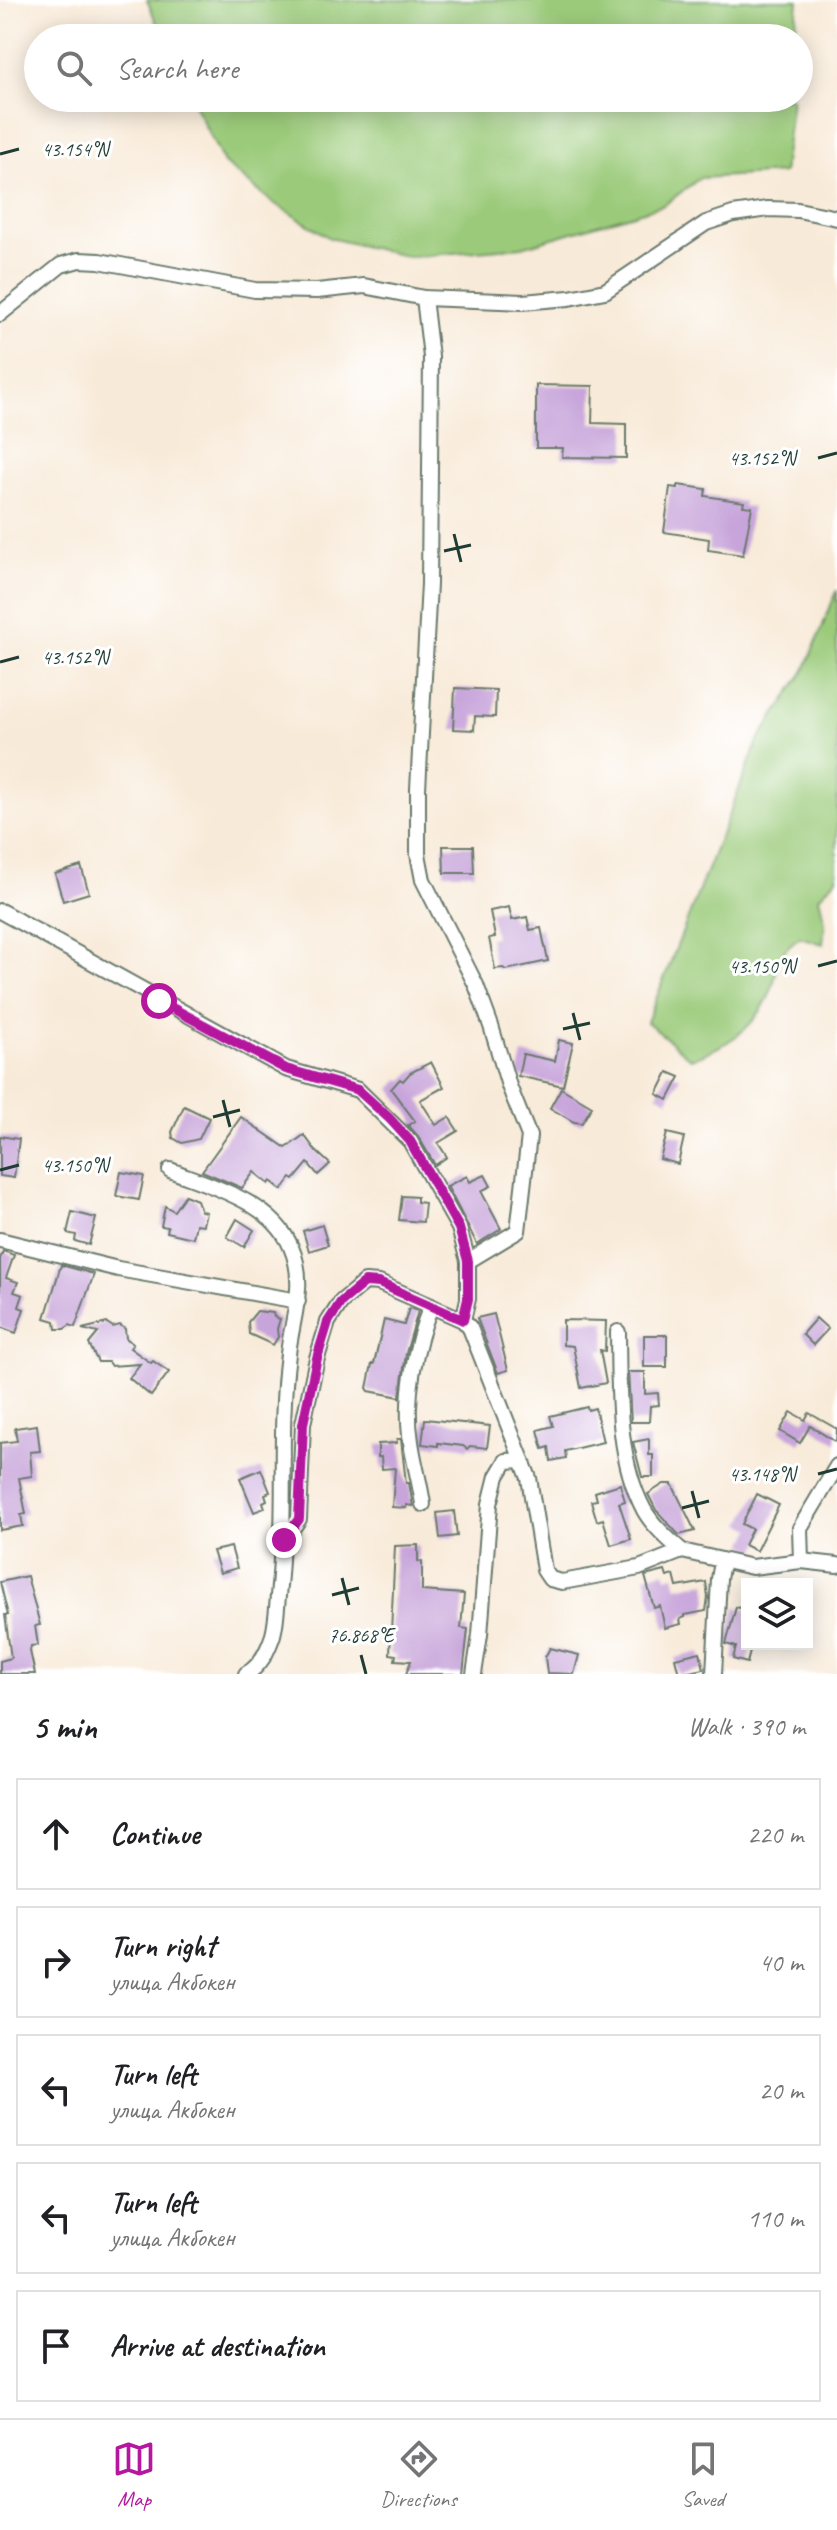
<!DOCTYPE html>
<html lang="en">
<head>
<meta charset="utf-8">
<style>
  body { margin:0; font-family:Caveat,sans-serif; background:#f2f2f2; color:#202124 }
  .controls { position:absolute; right:24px; bottom:24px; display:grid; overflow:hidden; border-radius:0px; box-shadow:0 4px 20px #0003 }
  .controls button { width:72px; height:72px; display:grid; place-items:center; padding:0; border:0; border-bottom:2px solid #e0e0e0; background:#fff; color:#202124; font:40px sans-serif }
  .stop { position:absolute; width:24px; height:24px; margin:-18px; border:6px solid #b5179e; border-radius:50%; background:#fff }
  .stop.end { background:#b5179e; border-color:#fff; box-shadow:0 2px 8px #0008 }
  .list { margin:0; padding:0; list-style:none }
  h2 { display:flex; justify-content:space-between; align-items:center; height:104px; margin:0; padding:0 32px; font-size:34px }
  h2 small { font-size:26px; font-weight:400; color:#757577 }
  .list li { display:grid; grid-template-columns:52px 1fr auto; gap:24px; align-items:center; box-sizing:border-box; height:112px; margin:0 16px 16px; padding:0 16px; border:2px solid #e0e0e0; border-radius:0px }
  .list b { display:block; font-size:30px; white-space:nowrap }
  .list p { margin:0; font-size:26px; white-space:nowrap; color:#757577 }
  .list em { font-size:26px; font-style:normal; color:#757577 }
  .icon { flex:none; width:44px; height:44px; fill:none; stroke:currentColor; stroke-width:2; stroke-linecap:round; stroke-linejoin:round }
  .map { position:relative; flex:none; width:837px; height:1674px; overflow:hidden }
  .search { position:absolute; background:#fff; box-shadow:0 4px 20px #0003; left:24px; right:24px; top:24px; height:88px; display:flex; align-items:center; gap:20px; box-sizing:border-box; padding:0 28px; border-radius:44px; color:#757577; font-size:30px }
  .sheet { height:744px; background:#fff }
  nav { display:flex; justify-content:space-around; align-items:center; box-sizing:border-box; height:112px; border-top:2px solid #e0e0e0; background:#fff; font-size:22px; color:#757577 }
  nav a { display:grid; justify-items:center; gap:4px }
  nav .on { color:#b5179e }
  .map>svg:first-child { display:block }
  .green { fill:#9bcb7a; stroke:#5d8457; stroke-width:2 }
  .building { fill:#c7a4da }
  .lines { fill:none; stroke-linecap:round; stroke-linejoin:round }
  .street-casing { stroke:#6b7a6d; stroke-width:18 }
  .street { stroke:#fff; stroke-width:14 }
  .route { stroke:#b5179e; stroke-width:10 }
  .ticks { fill:none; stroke:#1f3d34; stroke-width:3 }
  .ticks-label { font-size:20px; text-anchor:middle; fill:#1f3d34; stroke:#fff; stroke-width:6; stroke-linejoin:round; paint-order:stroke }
</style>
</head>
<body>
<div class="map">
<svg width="837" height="1674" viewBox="0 0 837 1674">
  <rect width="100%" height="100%" fill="#fff"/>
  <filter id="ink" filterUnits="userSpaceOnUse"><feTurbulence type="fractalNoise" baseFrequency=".0125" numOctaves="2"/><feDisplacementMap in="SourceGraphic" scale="16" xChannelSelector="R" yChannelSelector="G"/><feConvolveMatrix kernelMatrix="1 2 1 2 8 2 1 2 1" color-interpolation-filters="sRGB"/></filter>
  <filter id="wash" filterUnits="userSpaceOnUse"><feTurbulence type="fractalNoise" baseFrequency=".006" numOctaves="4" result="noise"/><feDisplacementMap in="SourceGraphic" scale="32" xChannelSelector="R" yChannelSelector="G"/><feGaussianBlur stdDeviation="1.8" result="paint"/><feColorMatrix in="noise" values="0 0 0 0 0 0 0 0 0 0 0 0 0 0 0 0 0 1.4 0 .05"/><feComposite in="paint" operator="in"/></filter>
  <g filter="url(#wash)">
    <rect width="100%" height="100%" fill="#f8ead8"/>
    <g class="green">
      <path d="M147,0H798L795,38H163Z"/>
      <path d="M191,98H792L783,173L700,178L664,205L522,247L409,257L330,238L272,202L224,163Z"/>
      <path d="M837,590V878L819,897L825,922L823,944L800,937C769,958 782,971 767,1000C751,1032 723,1047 691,1059L647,1022L758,741L805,670Z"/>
    </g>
    <g id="blocks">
      <g class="building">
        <path d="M536,385L593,386L592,423L626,424V458L562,457L563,448H536Z"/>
        <path d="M678,485L706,489L705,496L744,502L743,506L752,507L743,555L708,550L709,539L664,532L670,487L678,488Z"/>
        <path d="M455,688L496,690L495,717L475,716L474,730L453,729Z"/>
        <path d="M443,846H473L474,873H444Z"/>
        <path d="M81,866L89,893L63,901L55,874Z"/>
        <path d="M509,907L512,920L527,917L530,930L541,928L548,961L506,970L503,968L495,969L489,938L495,937L490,911Z"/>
        <path d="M559,1040L573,1043L563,1086L518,1076L523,1054L555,1061Z"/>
        <path d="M431,1062L444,1087L420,1100L436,1125L449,1117L458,1131L438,1143L447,1157L435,1165L418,1136L408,1125L415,1121L391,1089L400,1079L403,1081L410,1073Z"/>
        <path d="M668,1072L680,1077L668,1100L657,1094Z"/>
        <path d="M561,1088L592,1106L582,1123L574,1122L550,1108Z"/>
        <path d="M184,1106L209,1118L199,1139L182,1143L173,1138L172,1132Z"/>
        <path d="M241,1117L286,1148L304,1135L316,1151L330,1164L318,1175L308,1163L294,1180L291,1178L282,1190L271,1181L269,1184L254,1172L242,1188L202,1171Z"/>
        <path d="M667,1133L684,1137L678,1164L660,1159Z"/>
        <path d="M0,1136L19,1139L14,1178L0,1176Z"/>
        <path d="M121,1172L144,1176L139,1200L116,1196Z"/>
        <path d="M485,1175L491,1186L481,1191L501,1229L477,1244L447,1186L467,1176L470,1182Z"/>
        <path d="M185,1195L197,1200L201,1211L206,1212L203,1225L196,1224L193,1238L167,1232L168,1227L161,1226L165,1206L174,1211Z"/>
        <path d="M402,1196L417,1197V1202L425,1203L423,1222L399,1220Z"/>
        <path d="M72,1212L96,1218L89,1245L75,1241L76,1235L67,1233Z"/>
        <path d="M237,1219L254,1230L244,1247L227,1237Z"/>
        <path d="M322,1225L328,1245L309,1251L303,1231Z"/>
        <path d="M3,1251L14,1255L6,1278L18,1282L14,1292L23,1295L19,1307L24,1309L16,1333L0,1327V1259Z"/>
        <path d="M61,1265L94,1274L75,1327L70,1325L64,1329H56L55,1321L45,1318Z"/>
        <path d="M409,1308L418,1311L406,1353L400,1397L369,1391L367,1388L372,1364H374L384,1320L404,1325Z"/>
        <path d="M257,1311L273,1313L274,1317L280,1319L277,1329L278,1337L273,1345L249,1334L248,1322Z"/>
        <path d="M494,1314L508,1370L498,1373L477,1318Z"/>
        <path d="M816,1318L828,1329L813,1345L802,1334Z"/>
        <path d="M563,1320L606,1321L605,1351L600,1350L606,1383L581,1388L573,1346L563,1345Z"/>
        <path d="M107,1323L113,1327L120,1325L125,1329L126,1338L133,1344L130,1348L151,1363L153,1361L169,1372L151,1396L129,1378L140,1364L111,1366L108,1362H98L89,1344L98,1333L82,1329Z"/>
        <rect x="644" y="1335" width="23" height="32"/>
        <path d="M628,1372H645V1394L658,1393L659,1405L650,1406L649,1422H631Z"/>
        <path d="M587,1407L588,1410L595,1408L603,1442L565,1451L566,1458L551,1461L549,1447L543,1449L538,1430L553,1426L550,1416Z"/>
        <path d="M791,1412L805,1420L809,1413L837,1429L836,1442L810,1426L800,1443L780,1431Z"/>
        <path d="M425,1419L490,1426L487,1448L470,1446L467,1449L463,1446L438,1443V1446L422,1444Z"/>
        <path d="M37,1425L40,1451L30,1452L32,1476L19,1478L26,1514L21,1515L23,1526L0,1530V1443L17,1441L15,1428Z"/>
        <path d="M397,1439H401L406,1483H409L413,1506L406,1505V1508L392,1507L395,1468L382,1469L381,1457H378V1444L396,1443Z"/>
        <path d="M649,1439V1455H653V1477H642L633,1442Z"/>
        <path d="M261,1469L270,1492L265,1494L267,1500L263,1502L265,1508L254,1512L240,1478Z"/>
        <path d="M620,1484L625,1501L619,1503L631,1539L611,1545L603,1519L597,1521L591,1501L597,1500L595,1492Z"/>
        <path d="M664,1484H672L695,1531L679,1535L656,1510L648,1494Z"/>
        <path d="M757,1494L779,1505L756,1551L744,1545L752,1529L742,1524Z"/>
        <path d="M454,1511L457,1536L440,1538L437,1513Z"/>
        <path d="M418,1545V1561L422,1562V1591L464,1594L461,1628L468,1629L463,1674H406L411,1661L395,1660L396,1655L390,1654L395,1546Z"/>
        <path d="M231,1547L237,1568L220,1573L213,1551Z"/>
        <path d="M665,1571L667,1577L674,1575L677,1587L706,1582L708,1597L706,1611L685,1615V1617L680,1619L681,1624L665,1628L660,1606L654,1608L645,1576Z"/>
        <path d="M27,1576L40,1625L35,1626L38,1645L31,1646L30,1651L35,1674H0V1661L11,1658L5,1615H8L0,1582Z"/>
        <path d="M736,1607L747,1610V1644H752L747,1663L733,1659L736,1647L726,1644Z"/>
        <path d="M550,1648L579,1655L574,1674L547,1673L545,1657Z"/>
        <path d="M700,1652L704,1669L679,1674L675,1658Z"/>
      </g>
    </g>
  </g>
  <g filter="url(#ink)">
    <use href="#blocks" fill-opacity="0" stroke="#6b7a6d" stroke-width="2"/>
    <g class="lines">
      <defs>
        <g id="street">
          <path d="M424,298L431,357L429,584L418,789V854L423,880L476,985L491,1026L509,1086L529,1136L518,1231L468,1261"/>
          <path d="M0,314L61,265L79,260L99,261L255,290L317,291L364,286L424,298L523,302L569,298L605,291L706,223L733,214L768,209L798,210L837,218"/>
          <path d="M0,911L286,1069L358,1090L410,1141L459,1228L468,1261V1299L463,1320"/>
          <path d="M170,1170C211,1186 272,1202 291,1247C307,1284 292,1317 288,1354C278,1432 287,1509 279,1586C277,1602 277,1620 273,1635C268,1650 261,1666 246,1674"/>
          <path d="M0,1240L118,1269L298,1301"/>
          <path d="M618,1332C619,1390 616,1457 644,1510C653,1526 668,1539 682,1551"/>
          <path d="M423,1504C420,1483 414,1463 411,1442C404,1400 415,1345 431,1306"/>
          <path d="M284,1540L299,1519L303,1424L317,1358L328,1322L341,1302L365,1282L379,1283L463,1320L470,1328L529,1478L544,1570L550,1579L562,1582L639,1568L682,1551L752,1567L801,1561L837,1565"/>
          <path d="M801,1561L800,1528L837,1466"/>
          <path d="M474,1674L480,1635L490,1504L497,1476L506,1461L522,1460"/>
          <path d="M714,1674L719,1579L722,1562"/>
        </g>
      </defs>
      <use href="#street" class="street-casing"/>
      <use href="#street" class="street"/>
    </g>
  </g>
  <g class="lines" filter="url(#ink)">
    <path class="route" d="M159,1001L286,1069L358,1090L389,1118L410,1141L459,1228L468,1261V1299L463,1320L379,1283L365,1282L341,1302L328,1322L317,1358L303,1424L299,1519L284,1540"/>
  </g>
  <path class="ticks" d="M0,154L19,149M818,458L837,453M454,534L461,562M444,551L471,545M0,662L19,657M818,966L837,961M573,1013L580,1040M563,1029L590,1023M223,1100L230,1127M213,1117L240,1110M0,1170L19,1165M818,1474L837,1469M692,1491L699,1518M682,1508L709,1501M342,1578L349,1605M332,1595L359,1588M361,1655L366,1674"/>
  <g class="ticks-label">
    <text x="75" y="156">43.154°N</text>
    <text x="762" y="465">43.152°N</text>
    <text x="75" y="664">43.152°N</text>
    <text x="762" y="973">43.150°N</text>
    <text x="75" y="1172">43.150°N</text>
    <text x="762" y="1481">43.148°N</text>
    <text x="361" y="1642">76.868°E</text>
  </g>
</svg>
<div class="controls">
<button><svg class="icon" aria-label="layers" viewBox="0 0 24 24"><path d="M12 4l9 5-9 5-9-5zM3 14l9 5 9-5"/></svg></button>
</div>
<div class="stop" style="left:159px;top:1001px"></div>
<div class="stop end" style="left:284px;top:1540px"></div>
<div class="search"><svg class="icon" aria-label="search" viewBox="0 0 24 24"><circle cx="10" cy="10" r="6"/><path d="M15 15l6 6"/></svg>Search here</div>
</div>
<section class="sheet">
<h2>5 min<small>Walk · 390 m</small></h2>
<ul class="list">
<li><svg class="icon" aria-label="ahead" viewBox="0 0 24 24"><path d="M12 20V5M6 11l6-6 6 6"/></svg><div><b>Continue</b></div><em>220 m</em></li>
<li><svg class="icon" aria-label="right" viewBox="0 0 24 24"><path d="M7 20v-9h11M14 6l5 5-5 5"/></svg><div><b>Turn right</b><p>улица Акбокен</p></div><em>40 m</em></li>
<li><svg class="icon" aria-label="left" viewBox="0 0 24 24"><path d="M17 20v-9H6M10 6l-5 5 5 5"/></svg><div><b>Turn left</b><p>улица Акбокен</p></div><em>20 m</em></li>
<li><svg class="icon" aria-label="left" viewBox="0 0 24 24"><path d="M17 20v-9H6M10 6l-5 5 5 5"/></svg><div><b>Turn left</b><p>улица Акбокен</p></div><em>110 m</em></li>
<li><svg class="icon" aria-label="arrive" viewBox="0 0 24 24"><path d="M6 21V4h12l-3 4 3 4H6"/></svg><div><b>Arrive at destination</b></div></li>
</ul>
</section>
<nav>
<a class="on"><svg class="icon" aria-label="map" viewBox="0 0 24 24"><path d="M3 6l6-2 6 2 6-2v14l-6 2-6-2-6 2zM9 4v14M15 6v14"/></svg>Map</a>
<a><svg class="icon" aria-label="directions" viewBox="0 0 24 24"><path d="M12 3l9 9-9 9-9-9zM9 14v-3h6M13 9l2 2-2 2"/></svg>Directions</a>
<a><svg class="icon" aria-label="saved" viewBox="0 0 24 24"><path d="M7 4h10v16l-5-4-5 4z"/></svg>Saved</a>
</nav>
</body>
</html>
